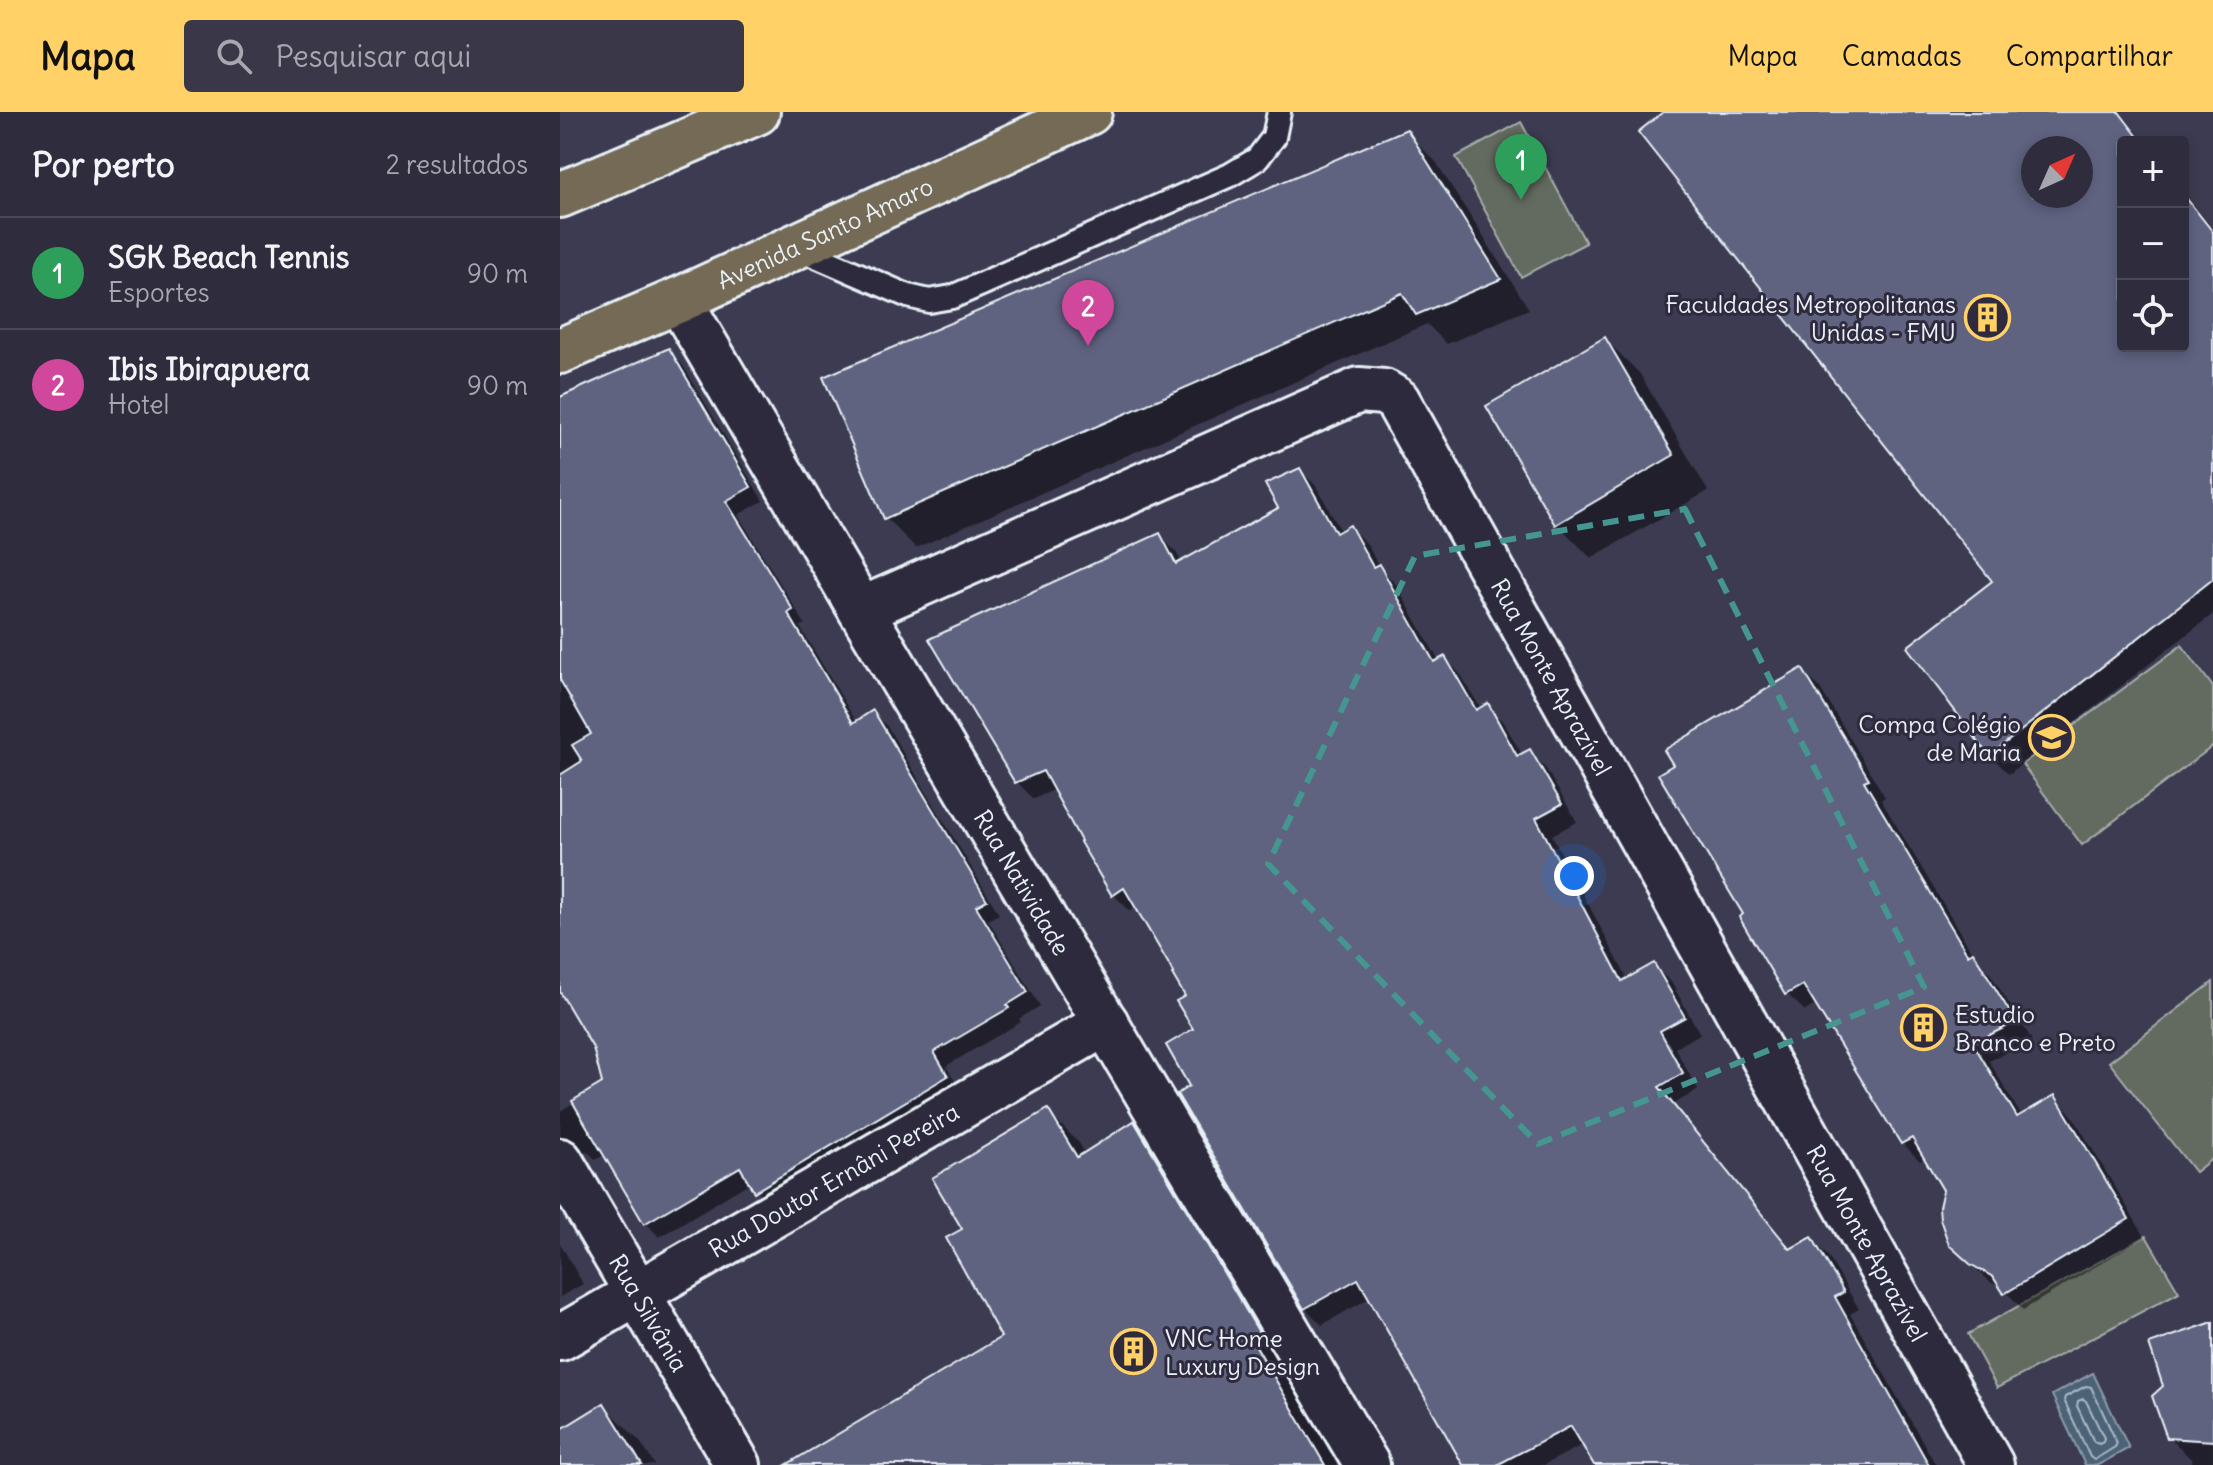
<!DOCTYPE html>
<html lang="pt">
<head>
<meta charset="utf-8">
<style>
  body { margin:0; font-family:Delius,sans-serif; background:#3a3848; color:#f1f3f6 }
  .controls { position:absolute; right:24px; top:24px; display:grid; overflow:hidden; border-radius:8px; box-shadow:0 4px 12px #0003 }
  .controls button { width:72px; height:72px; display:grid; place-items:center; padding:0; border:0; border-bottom:2px solid #494857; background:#2e2c3d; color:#f1f3f6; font:40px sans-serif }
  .compass { position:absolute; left:1461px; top:24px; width:72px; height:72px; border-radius:50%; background:#2e2c3d; box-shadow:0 4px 12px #0003; rotate:45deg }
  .you { position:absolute; left:1014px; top:764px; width:28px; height:28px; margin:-20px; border:6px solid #fff; border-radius:50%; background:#1a73e8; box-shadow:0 0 0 12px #1a73e833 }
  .badge { display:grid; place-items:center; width:52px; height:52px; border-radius:50%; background:#ffd166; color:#fff; font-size:26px; font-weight:700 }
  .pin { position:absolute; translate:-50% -66px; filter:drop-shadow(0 2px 4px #0008) }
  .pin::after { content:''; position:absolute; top:42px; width:28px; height:24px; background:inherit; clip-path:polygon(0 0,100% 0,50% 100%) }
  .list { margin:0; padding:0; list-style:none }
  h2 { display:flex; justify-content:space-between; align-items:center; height:104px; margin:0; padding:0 32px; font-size:34px }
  h2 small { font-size:26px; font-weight:400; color:#a7a7b0 }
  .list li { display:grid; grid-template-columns:52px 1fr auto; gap:24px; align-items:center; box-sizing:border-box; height:112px; padding:0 32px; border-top:2px solid #494857 }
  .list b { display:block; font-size:30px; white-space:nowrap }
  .list p { margin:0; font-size:26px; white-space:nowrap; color:#a7a7b0 }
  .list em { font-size:26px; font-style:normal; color:#a7a7b0 }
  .icon { flex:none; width:44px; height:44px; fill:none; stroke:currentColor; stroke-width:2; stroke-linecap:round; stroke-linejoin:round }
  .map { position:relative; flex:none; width:1653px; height:1353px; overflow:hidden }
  header { display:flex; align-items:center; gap:48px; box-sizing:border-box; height:112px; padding:0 40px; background:#ffd166; color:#111 }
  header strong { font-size:38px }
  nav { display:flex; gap:44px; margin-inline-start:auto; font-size:28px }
  .search { width:560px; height:72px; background:#3a3848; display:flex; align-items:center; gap:20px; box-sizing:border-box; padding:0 28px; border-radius:8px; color:#a7a7b0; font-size:30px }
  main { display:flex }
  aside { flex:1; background:#2e2c3d }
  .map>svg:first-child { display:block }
  .green { fill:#636b5f; stroke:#a6aeac; stroke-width:2 }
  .water { fill:#4c6277; stroke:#8a9bab; stroke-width:2 }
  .shadow { fill:#0007; fill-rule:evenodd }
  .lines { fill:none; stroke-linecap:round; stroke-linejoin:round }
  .shore { stroke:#aab8c4; stroke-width:2 }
  .building { fill:#5e6380; stroke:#e8f1f8; stroke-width:2; fill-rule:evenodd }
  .lane-casing { stroke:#e8f1f8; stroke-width:28 }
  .street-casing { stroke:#e8f1f8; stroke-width:50 }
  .primary-casing { stroke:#e8f1f8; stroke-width:50 }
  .lane { stroke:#2f2a3d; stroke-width:22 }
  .street { stroke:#2f2a3d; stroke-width:44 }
  .primary { stroke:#746b55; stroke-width:44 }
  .marked { fill:none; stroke:#459590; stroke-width:6; stroke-dasharray:16 10; stroke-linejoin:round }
  .labels { text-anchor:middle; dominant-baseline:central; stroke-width:6; stroke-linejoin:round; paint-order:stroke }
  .street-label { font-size:24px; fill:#e8f1f8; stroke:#2f2a3d }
  .poi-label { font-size:24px; fill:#e8f1f8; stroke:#2f2a3d; text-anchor:end }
</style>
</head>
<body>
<header>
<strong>Mapa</strong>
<div class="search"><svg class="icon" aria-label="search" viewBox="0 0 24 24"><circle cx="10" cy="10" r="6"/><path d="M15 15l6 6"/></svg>Pesquisar aqui</div>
<nav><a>Mapa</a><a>Camadas</a><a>Compartilhar</a></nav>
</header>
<main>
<aside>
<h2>Por perto<small>2 resultados</small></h2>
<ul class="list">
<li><span class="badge" style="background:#2e9e5b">1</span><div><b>SGK Beach Tennis</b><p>Esportes</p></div><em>90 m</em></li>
<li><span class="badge" style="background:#d1479c">2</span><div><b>Ibis Ibirapuera</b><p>Hotel</p></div><em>90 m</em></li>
</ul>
</aside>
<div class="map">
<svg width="1653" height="1353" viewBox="0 0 1653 1353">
  <rect width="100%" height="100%" fill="#3d3b51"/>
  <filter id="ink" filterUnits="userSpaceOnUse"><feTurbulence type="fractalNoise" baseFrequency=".0125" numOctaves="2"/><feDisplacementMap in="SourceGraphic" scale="16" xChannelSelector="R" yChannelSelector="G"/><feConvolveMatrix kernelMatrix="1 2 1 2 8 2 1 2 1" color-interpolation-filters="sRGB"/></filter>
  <g filter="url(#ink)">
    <g class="green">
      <path d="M961,10L1026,131L961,165L896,45Z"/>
      <path d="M1622,533L1653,575V634L1522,733L1462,652Z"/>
      <path d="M1653,870V1046L1635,1060L1549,950Z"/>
      <path d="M1586,1124L1619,1180L1437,1276L1408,1222Z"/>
    </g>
    <path class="water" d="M1533,1261L1569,1336L1538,1353H1525L1492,1283Z"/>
    <g class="shadow">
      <path d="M1106,0H1561L1584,30H1563V234H1623V79L1653,117V502L1449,662L1430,643L1435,470ZM1473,36H1521V84H1473Z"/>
      <path d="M846,20L876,50L969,197L887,232L867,212L356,436L326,406Z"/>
      <path d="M1045,227L1080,262L1148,379L1031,446L996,411Z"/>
      <path d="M108,239L122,252L203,389L178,403L245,512L240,515L297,611L313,601L327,614L439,802L428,808L480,894L459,907L461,910L386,954L400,978L209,1092L196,1078L191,1070L99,1125L86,1111L45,1042L36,1048L29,1041L15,1037L0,1041V999L54,966L0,876V286Z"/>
      <path d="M740,358L757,375L781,420L790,415L807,432L819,455L835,471L879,549L885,546L901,563L921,597L927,594L944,611L963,644L970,640L986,657L1017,710L992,723L1068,868L1094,854L1111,870L1140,922L1115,936L1138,978L1114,992L1232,1138L1251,1127L1268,1144L1299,1197L1290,1202L1376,1353H1036L1024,1332L984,1353H906L811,1185L762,1213L745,1196L631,975L636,918L628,884L577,795L570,799L554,783L495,677L474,687L457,670L599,423L616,440L622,451L721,397Z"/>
      <path d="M1242,558L1260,576L1325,685L1321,688L1415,845L1430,861L1472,928L1429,949L1462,1005L1495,985L1512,1003L1585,1125L1463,1198L1443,1176L1430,1170L1410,1151L1386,1078L1366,1045L1360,1049L1342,1031L1257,892L1245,899L1227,882L1185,803Z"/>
      <path d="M488,1000L519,1031L525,1042L574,1011L605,1042L730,1253L722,1258L777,1353H230L443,1226L404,1117Z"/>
      <path d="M0,1131L23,1172L0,1185Z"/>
      <path d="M1653,1211V1353H1633L1632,1348L1609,1325L1606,1275Z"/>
      <path d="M44,1293L81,1331L95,1353H0V1320Z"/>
    </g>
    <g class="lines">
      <g class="shore">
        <path d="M1526,1274L1531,1275L1557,1331L1555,1335L1534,1348L1530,1345L1504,1288L1505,1285Z"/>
        <path d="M1523,1287L1526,1289L1544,1326L1543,1330L1539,1332L1534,1330L1517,1294L1518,1289Z"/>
      </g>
    </g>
    <g class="building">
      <path d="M1103,0H1559L1582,30H1563V234H1623V82L1653,120V467L1429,644L1347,535L1432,469L1078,20ZM1473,36H1521V84H1473Z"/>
      <path d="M847,17L941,167L856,203L842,181L324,407L263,265Z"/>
      <path d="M1045,225L1114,343L995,413L926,294Z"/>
      <path d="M109,236L191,375L166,389L233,498L228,501L293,611L313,598L427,788L416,794L468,880L447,893L449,896L374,940L388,964L194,1080L180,1055L84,1112L12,989L42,971L33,936L0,880V663L22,649L12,633L31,622L0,568V285Z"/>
      <path d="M740,356L776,421L790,413L813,455L819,452L874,550L885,544L916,598L928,591L957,644L970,637L1002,692L976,706L1062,869L1094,851L1125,905L1100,919L1123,961L1099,975L1230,1137L1252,1125L1284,1180L1275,1185L1369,1353H1034L1011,1314L937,1353H903L798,1167L744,1197L617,982L629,974L606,933L633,917L616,889L625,884L612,862L614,861L564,776L552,784L520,730L521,729L483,659L455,671L369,527L600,421L616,452L718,396L705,372Z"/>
      <path d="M1242,556L1309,667L1304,669L1408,843L1413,840L1456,910L1413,931L1457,1005L1495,983L1569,1107L1444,1182L1433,1165L1410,1152L1389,1133L1380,1107L1379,1095L1383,1078L1352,1026L1341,1032L1243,873L1225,883L1179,805L1183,802L1098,662L1113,653L1104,638Z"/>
      <path d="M488,997L517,1045L574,1009L700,1222L692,1227L765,1353H226L441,1225L386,1126L402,1117L372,1066Z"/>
      <path d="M1653,1210V1329L1607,1326L1592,1284L1603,1274L1589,1232Z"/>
      <path d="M44,1291L82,1353H0V1318Z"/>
    </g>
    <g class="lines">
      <defs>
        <path id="lane" d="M235,135L348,184L369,189L392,185L670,63L697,47L714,25L719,0"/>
        <g id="street">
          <path id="s1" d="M119,188L301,498L807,1353"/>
          <path id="s2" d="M301,498L799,278L824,280L837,288L1431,1353"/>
          <path id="s3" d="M0,1049L178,1353"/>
          <path id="s4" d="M0,1226L546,911"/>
        </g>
        <g id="primary">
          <path d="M0,83L197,0"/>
          <path id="s5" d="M0,239L119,188L529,0"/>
        </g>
      </defs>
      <use href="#lane" class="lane-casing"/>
      <use href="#street" class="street-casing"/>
      <use href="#primary" class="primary-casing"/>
      <use href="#lane" class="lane"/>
      <use href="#street" class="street"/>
      <use href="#primary" class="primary"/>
    </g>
  </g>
  <path class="marked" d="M1125,397L1364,875L978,1032L708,752L855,444Z"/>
  <defs>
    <symbol id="building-ring" viewBox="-11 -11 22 22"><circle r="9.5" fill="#2f2a3d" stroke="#ffd166" stroke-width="1.5"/><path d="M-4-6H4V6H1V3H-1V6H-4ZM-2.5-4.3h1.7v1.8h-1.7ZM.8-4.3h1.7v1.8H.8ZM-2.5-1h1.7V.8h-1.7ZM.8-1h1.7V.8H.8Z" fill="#ffd166"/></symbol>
    <symbol id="school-ring" viewBox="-11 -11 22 22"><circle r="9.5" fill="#2f2a3d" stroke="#ffd166" stroke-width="1.5"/><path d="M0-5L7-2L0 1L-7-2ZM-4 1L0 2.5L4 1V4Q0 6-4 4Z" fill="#ffd166"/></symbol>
  </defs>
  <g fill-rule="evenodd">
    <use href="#building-ring" x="1402" y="180" width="51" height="51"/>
    <use href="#school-ring" x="1466" y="600" width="51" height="51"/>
    <use href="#building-ring" x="1338" y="890" width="51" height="51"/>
    <use href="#building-ring" x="548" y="1214" width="51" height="51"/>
  </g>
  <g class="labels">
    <g class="street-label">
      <text stroke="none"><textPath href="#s5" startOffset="290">Avenida Santo Amaro</textPath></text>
      <text stroke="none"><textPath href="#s2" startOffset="902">Rua Monte Aprazível</textPath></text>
      <text stroke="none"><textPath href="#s1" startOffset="676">Rua Natividade</textPath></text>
      <text stroke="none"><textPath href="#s4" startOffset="316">Rua Doutor Ernâni Pereira</textPath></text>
      <text stroke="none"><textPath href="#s2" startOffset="1550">Rua Monte Aprazível</textPath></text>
      <text stroke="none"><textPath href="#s3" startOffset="176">Rua Silvânia</textPath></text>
    </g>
    <g class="poi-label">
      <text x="1396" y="192">Faculdades Metropolitanas<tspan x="1396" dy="28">Unidas - FMU</tspan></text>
      <text x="1461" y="612">Compa Colégio<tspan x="1461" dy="28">de Maria</tspan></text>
      <text x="1395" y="902" text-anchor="start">Estudio<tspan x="1395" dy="28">Branco e Preto</tspan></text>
      <text x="605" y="1226" text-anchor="start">VNC Home<tspan x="605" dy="28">Luxury Design</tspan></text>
    </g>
  </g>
</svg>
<div class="controls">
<button>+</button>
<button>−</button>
<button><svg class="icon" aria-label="locate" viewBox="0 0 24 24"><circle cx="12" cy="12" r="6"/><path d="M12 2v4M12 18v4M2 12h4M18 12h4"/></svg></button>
</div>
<svg class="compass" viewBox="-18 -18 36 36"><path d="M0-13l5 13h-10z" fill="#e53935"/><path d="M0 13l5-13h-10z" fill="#a7a7b0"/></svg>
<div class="you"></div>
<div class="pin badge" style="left:961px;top:88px;background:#2e9e5b">1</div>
<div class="pin badge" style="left:528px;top:234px;background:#d1479c">2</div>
</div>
</main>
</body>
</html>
